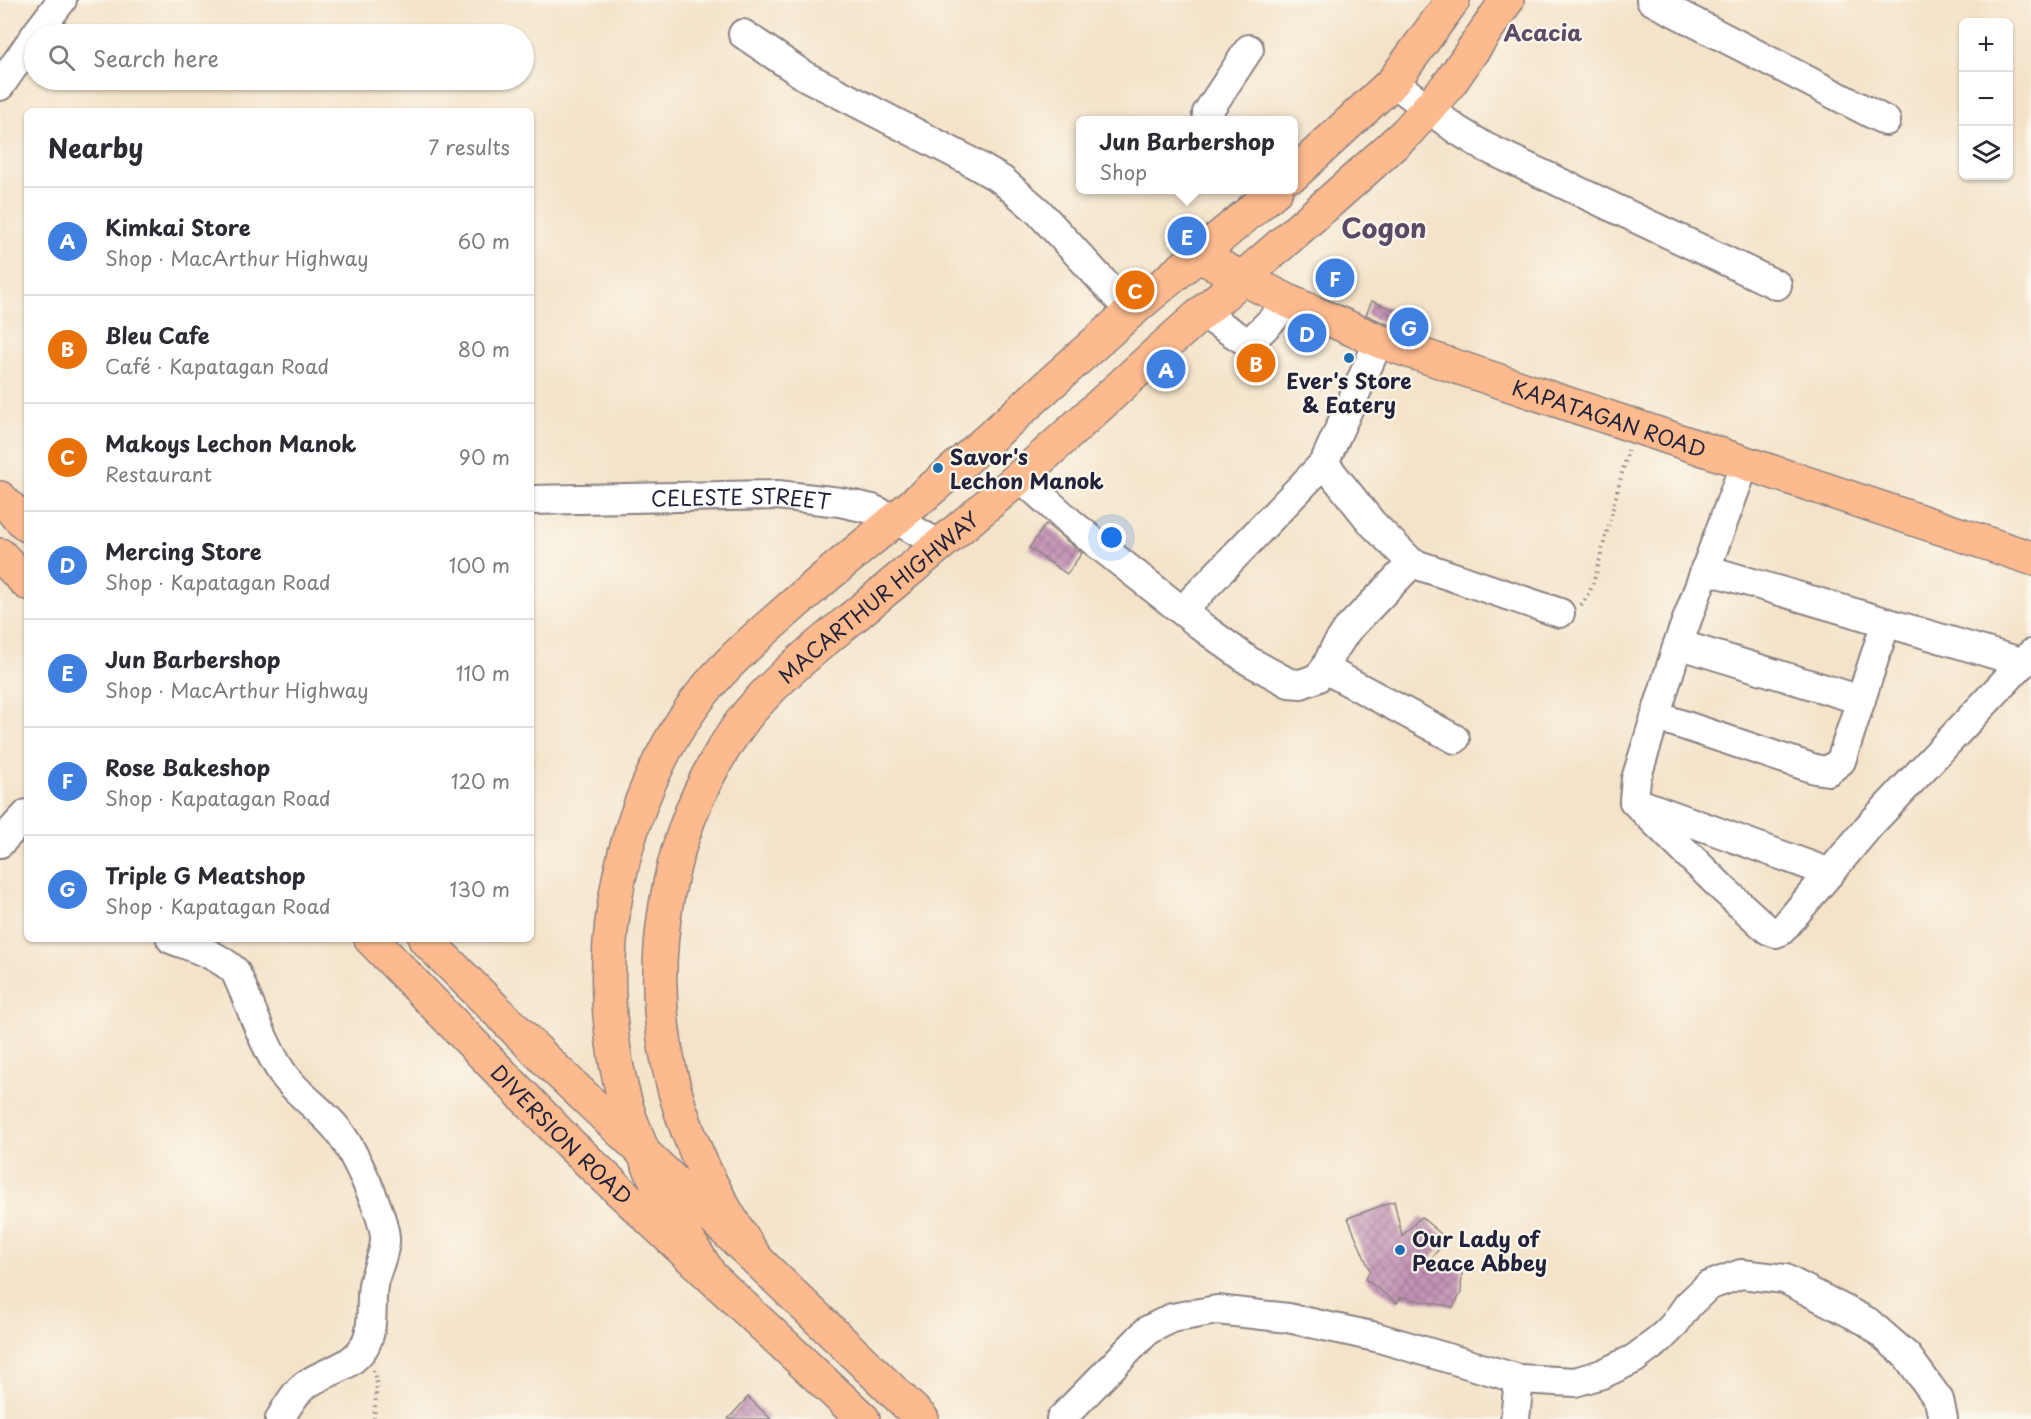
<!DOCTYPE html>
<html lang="en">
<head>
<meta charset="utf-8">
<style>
  body { margin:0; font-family:"Playpen Sans",sans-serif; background:#f7f7f7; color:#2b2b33 }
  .controls { position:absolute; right:18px; top:18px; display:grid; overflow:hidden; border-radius:9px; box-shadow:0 2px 4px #0004 }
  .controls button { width:54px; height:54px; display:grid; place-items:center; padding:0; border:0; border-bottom:2px solid #e1e1e2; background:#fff; color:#2b2b33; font:30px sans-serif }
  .you { position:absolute; left:1112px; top:538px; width:21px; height:21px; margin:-15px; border:4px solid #fff; border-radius:50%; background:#1a73e8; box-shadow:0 0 0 9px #1a73e833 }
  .badge { display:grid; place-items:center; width:39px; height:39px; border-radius:50%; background:#1f6fb2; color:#fff; font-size:20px; font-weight:700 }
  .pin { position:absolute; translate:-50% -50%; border:3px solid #fff; box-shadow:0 2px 6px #0006 }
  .popup { position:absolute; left:1076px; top:116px; width:222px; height:78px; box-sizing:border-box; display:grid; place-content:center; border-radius:9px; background:#fff; filter:drop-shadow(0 2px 4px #0005); font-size:20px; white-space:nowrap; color:#7c7c81 }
  .popup b { font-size:22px; color:#2b2b33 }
  .popup::after { content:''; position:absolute; left:50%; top:100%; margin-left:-12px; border:12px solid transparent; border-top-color:#fff }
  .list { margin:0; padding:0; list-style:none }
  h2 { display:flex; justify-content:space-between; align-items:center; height:78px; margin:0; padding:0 24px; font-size:26px }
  h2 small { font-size:20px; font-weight:400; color:#7c7c81 }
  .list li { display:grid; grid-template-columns:39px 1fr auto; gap:18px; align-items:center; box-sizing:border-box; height:108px; padding:0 24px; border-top:2px solid #e1e1e2 }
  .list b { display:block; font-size:22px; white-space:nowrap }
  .list p { margin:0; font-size:20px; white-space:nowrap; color:#7c7c81 }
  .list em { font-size:20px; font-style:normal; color:#7c7c81 }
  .icon { flex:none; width:33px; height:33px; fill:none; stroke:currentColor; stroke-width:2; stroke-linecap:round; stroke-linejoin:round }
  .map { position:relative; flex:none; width:2031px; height:1419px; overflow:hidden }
  .search { position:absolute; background:#fff; box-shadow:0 2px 4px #0004; left:24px; top:24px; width:510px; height:66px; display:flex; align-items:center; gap:15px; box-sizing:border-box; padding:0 21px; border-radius:33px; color:#7c7c81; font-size:22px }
  .panel { position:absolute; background:#fff; box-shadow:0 2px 4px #0004; left:24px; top:108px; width:510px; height:834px; border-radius:9px }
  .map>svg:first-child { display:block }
  .building { fill:url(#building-cross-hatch) }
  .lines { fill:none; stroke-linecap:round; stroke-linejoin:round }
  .minor-casing { stroke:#8b8282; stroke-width:32 }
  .major-casing { stroke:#8b8282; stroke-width:36 }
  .highway-casing { stroke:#8b8282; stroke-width:36 }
  .path { stroke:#8b8282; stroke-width:4; stroke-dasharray:1.5 4.5; stroke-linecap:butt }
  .minor { stroke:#fff; stroke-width:28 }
  .major { stroke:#fcba8e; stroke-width:33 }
  .highway { stroke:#fcba8e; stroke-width:33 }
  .poi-dot { fill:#1f6fb2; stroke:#fbf7ec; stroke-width:2 }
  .labels { text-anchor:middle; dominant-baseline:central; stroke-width:4.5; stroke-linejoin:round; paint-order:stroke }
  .poi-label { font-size:21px; font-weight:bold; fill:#22223b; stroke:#fbf7ec; text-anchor:start }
  .street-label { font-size:21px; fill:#22223b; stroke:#fbf7ec }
  .neighbourhood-label { font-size:22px; font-weight:bold; fill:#5b4a66; stroke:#fbf7ec }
  .district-label { font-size:27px; font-weight:bold; fill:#5b4a66; stroke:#fbf7ec }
</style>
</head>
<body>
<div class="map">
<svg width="2031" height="1419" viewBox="0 0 2031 1419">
  <defs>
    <pattern id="building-cross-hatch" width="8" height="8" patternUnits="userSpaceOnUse" patternTransform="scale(1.5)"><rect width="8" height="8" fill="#c493b6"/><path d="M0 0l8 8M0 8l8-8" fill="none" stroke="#9f7895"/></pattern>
  </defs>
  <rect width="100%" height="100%" fill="#fbf7ec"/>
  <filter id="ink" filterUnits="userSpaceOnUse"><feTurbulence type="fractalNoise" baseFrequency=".0167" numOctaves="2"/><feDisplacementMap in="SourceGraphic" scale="12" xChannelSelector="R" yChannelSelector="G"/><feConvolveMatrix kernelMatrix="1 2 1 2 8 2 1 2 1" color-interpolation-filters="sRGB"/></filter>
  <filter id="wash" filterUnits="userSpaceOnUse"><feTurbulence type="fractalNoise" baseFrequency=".008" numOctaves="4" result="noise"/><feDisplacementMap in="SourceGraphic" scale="24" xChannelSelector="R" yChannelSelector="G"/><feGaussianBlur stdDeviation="1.35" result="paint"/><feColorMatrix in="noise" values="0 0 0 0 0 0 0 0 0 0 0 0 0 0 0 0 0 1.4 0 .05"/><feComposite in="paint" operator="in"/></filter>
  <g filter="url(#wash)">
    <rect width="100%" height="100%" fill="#f4e3c9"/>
    <g id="blocks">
      <g class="building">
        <path d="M1372,301L1398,311L1392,326L1366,315Z"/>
        <path d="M1046,524L1082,553L1067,574L1029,548Z"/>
        <path d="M1394,1201L1402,1236L1421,1217L1447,1239L1429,1261L1462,1268L1461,1293L1453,1307L1401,1297L1397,1303L1365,1279L1370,1271L1348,1218Z"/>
        <path d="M748,1397L771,1419H728Z"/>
      </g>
    </g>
  </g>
  <g filter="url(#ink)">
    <use href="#blocks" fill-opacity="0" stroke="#8b8282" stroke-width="1.5"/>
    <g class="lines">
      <defs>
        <g id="minor">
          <path d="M1651,0L1886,121"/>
          <path d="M36,34L62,0"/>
          <path d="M743,34L805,76L964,158L1002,180L1038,211L1131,312"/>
          <path d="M1393,82L1457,130L1485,147L1777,285"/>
          <path d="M0,86L34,37"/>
          <path d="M1210,121L1207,113L1249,49"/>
          <path d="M1202,313L1242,339"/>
          <path d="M1259,333L1290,302"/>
          <path d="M1324,463L1372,523L1412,563L1560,613"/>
          <path d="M1020,477L1072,524L1205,629L1249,661L1289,683L1301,684L1317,678L1325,669"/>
          <path id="s1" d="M531,500L777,495L840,502L872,509L895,519L940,545"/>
          <path d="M1412,563L1347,630L1334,650L1325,669L1455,739"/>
          <path d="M1705,569L2024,663"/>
          <path d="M1183,610L1324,463L1379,341"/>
          <path d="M1678,644L1861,700"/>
          <path d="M1656,716L1815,769L1828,771L1841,761L1886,622"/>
          <path d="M1634,801L1722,888L1768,930L1776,933L1781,931L1869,826L2031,654"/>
          <path d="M1634,801L1636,779L1678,644L1745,463"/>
          <path d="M1644,805L1830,873"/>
          <path d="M0,843L27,814"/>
          <path d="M171,939C194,948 216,954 235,971C251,1005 262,1043 283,1074C298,1095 321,1109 337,1129C352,1147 386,1218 385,1241C384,1256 376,1270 373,1285C370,1306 375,1328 364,1347C350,1369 324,1371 304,1386C294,1394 286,1408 280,1419"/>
          <path d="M1061,1419L1148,1330L1172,1318L1217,1310L1288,1318L1376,1337L1519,1379L1575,1382L1602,1374L1634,1359L1658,1341L1673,1326L1688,1305L1708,1286L1741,1274L1785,1279L1868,1322L1907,1356L1939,1400L1943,1419"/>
          <path d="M1515,1419L1519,1379"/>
        </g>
        <g id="major">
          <path id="s2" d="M1199,256L1290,302L1379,341L2031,558"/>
        </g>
        <g id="highway">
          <path d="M1294,174L1393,82L1453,0"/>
          <path d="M0,498L27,525"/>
          <path d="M0,555L27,583"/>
          <path id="s3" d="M371,939L571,1145L863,1419"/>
          <path d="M425,939L553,1067L757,1260L922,1419"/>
          <path id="s4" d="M757,1260C680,1149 643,1034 667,899C678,836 703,775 740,724C769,684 820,644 858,613C913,567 968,522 1022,475C1083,422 1141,366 1202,313C1271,253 1340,194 1407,132L1450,83L1507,0"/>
          <path d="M707,1270C675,1222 648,1170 629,1115C587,984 611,823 690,710C713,676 745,647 776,620C826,575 879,534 930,490C997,433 1061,373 1127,315C1176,273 1227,232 1276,190"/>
        </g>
      </defs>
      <use href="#minor" class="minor-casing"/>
      <use href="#major" class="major-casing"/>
      <use href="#highway" class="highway-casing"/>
      <g class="path">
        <path d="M1581,605L1589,594L1596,574L1628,450"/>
        <path d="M373,1370L377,1384L374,1419"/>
      </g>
      <use href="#minor" class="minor"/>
      <use href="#major" class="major"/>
      <use href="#highway" class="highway"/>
    </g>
  </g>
  <g class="poi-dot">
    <circle cx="1349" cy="358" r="6"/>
    <circle cx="938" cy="468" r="6"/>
    <circle cx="1400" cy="1250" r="6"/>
  </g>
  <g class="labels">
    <g class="poi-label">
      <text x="1349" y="380" text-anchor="middle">Ever's Store<tspan x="1349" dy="24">&amp; Eatery</tspan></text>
      <text x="950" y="456">Savor's<tspan x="950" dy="24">Lechon Manok</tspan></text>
      <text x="1412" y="1238">Our Lady of<tspan x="1412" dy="24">Peace Abbey</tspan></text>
    </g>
    <g class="street-label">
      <text stroke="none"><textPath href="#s2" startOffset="442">KAPATAGAN ROAD</textPath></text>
      <text stroke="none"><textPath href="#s1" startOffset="210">CELESTE STREET</textPath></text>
      <text stroke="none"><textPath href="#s4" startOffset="762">MACARTHUR HIGHWAY</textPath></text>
      <text stroke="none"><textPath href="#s3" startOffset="273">DIVERSION ROAD</textPath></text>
    </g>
    <g class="neighbourhood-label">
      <text x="1543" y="31">Acacia</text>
    </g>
    <g class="district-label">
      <text x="1384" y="226">Cogon</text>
    </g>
  </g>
</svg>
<div class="controls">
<button>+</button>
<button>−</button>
<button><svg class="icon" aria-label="layers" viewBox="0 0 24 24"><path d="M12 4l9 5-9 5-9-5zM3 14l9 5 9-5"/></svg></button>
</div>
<div class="you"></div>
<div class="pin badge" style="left:1166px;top:369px;background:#3f7fe0">A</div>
<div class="pin badge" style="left:1256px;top:363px;background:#e8710a">B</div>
<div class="pin badge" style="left:1135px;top:290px;background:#e8710a">C</div>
<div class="pin badge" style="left:1307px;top:333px;background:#3f7fe0">D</div>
<div class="pin badge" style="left:1187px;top:236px;background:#3f7fe0">E</div>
<div class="popup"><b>Jun Barbershop</b>Shop</div>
<div class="pin badge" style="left:1335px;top:278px;background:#3f7fe0">F</div>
<div class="pin badge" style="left:1409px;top:327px;background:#3f7fe0">G</div>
<div class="search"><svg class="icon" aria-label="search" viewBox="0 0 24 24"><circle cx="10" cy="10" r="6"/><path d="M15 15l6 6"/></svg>Search here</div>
<section class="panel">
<h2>Nearby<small>7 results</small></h2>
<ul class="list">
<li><span class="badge" style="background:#3f7fe0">A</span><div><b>Kimkai Store</b><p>Shop · MacArthur Highway</p></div><em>60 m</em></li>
<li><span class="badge" style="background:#e8710a">B</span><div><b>Bleu Cafe</b><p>Café · Kapatagan Road</p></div><em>80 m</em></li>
<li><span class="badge" style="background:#e8710a">C</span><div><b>Makoys Lechon Manok</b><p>Restaurant</p></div><em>90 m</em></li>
<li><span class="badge" style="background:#3f7fe0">D</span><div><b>Mercing Store</b><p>Shop · Kapatagan Road</p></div><em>100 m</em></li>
<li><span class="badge" style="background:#3f7fe0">E</span><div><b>Jun Barbershop</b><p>Shop · MacArthur Highway</p></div><em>110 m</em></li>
<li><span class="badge" style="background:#3f7fe0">F</span><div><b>Rose Bakeshop</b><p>Shop · Kapatagan Road</p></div><em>120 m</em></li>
<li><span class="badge" style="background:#3f7fe0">G</span><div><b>Triple G Meatshop</b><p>Shop · Kapatagan Road</p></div><em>130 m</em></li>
</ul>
</section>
</div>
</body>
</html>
